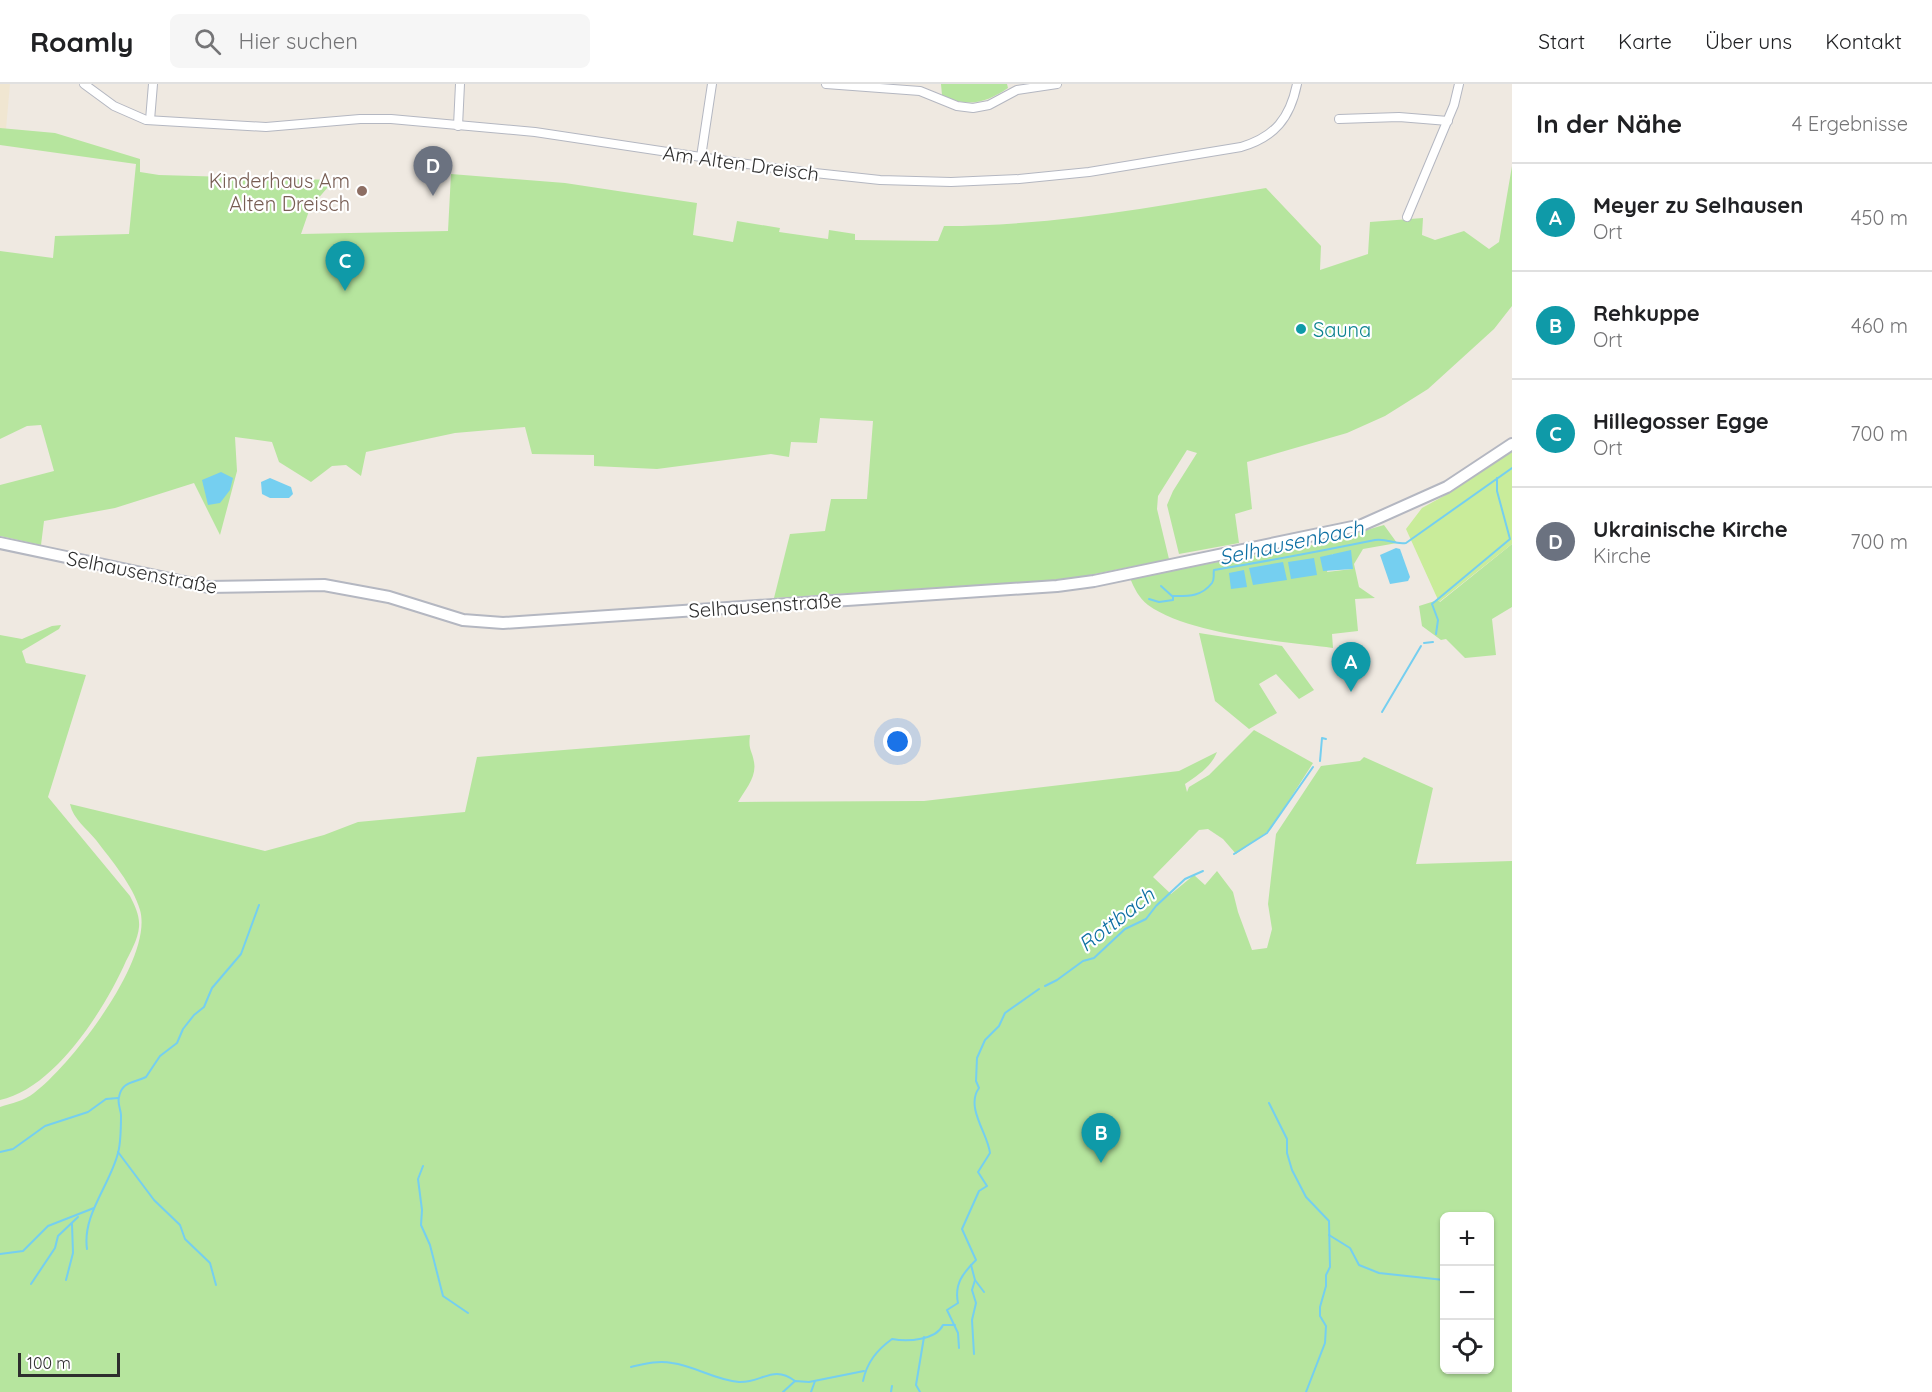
<!DOCTYPE html>
<html lang="de">
<head>
<meta charset="utf-8">
<style>
  body { margin:0; font-family:Quicksand,sans-serif; background:#f6f6f6; color:#202124 }
  .controls { position:absolute; right:18px; bottom:18px; display:grid; overflow:hidden; border-radius:9px; box-shadow:0 2px 4px #0004 }
  .controls button { width:54px; height:54px; display:grid; place-items:center; padding:0; border:0; border-bottom:2px solid #e0e0e0; background:#fff; color:#202124; font:30px sans-serif }
  .scale { position:absolute; left:18px; bottom:15px; width:102px; box-sizing:border-box; padding-left:6px; border:3px solid #2e2e2e; border-top:0; font-size:16px; line-height:21px; white-space:nowrap; color:#2e2e2e; -webkit-text-stroke:4px #fff; paint-order:stroke }
  .you { position:absolute; left:898px; top:658px; width:21px; height:21px; margin:-15px; border:4px solid #fff; border-radius:50%; background:#1a73e8; box-shadow:0 0 0 9px #1a73e833 }
  .badge { display:grid; place-items:center; width:39px; height:39px; border-radius:50%; background:#7c3aed; color:#fff; font-size:20px; font-weight:700 }
  .pin { position:absolute; translate:-50% -50px; filter:drop-shadow(0 2px 3px #0008) }
  .pin::after { content:''; position:absolute; top:32px; width:21px; height:18px; background:inherit; clip-path:polygon(0 0,100% 0,50% 100%) }
  .list { margin:0; padding:0; list-style:none }
  h2 { display:flex; justify-content:space-between; align-items:center; height:78px; margin:0; padding:0 24px; font-size:26px }
  h2 small { font-size:20px; font-weight:400; color:#757577 }
  .list li { display:grid; grid-template-columns:39px 1fr auto; gap:18px; align-items:center; box-sizing:border-box; height:108px; padding:0 24px; border-top:2px solid #e0e0e0 }
  .list b { display:block; font-size:22px; white-space:nowrap }
  .list p { margin:0; font-size:20px; white-space:nowrap; color:#757577 }
  .list em { font-size:20px; font-style:normal; color:#757577 }
  .icon { flex:none; width:33px; height:33px; fill:none; stroke:currentColor; stroke-width:2; stroke-linecap:round; stroke-linejoin:round }
  .map { position:relative; flex:none; width:1512px; height:1308px; overflow:hidden }
  header { display:flex; align-items:center; gap:36px; box-sizing:border-box; height:84px; padding:0 30px; background:#fff; border-bottom:2px solid #e0e0e0 }
  header strong { font-size:28px }
  nav { display:flex; gap:33px; margin-inline-start:auto; font-size:21px }
  .search { width:420px; height:54px; background:#f6f6f6; display:flex; align-items:center; gap:15px; box-sizing:border-box; padding:0 21px; border-radius:9px; color:#757577; font-size:22px }
  main { display:flex }
  aside { flex:1; background:#fff }
  .map>svg:first-child { display:block }
  .education { fill:#f0e6d1 }
  .green { fill:#b6e59e; fill-rule:evenodd }
  .pitch { fill:#c9ec9a }
  .water { fill:#75cff0 }
  .lines { fill:none; stroke-linecap:round; stroke-linejoin:round }
  .stream { stroke:#75cff0; stroke-width:2 }
  .street-casing { stroke:#b4b7c1; stroke-width:10 }
  .secondary-casing { stroke:#b4b7c1; stroke-width:14 }
  .street { stroke:#fff; stroke-width:8 }
  .secondary { stroke:#fff; stroke-width:10 }
  .education-dot { fill:#8d6e63; stroke:#fff; stroke-width:2 }
  .culture-dot { fill:#0f9aa8; stroke:#fff; stroke-width:2 }
  .labels { text-anchor:middle; dominant-baseline:central; stroke-width:4.5; stroke-linejoin:round; paint-order:stroke }
  .street-label { font-size:20px; fill:#2e2e2e; stroke:#fff }
  .education-label { font-size:20px; fill:#785e54; stroke:#fff; text-anchor:end }
  .culture-label { font-size:20px; fill:#0d838f; stroke:#fff; text-anchor:start }
  .water-label { font-size:21px; font-style:italic; fill:#0d6fa3; stroke:#fff }
</style>
</head>
<body>
<header>
<strong>Roamly</strong>
<div class="search"><svg class="icon" aria-label="search" viewBox="0 0 24 24"><circle cx="10" cy="10" r="6"/><path d="M15 15l6 6"/></svg>Hier suchen</div>
<nav><a>Start</a><a>Karte</a><a>Über uns</a><a>Kontakt</a></nav>
</header>
<main>
<div class="map">
<svg width="1512" height="1308" viewBox="0 0 1512 1308">
  <rect width="100%" height="100%" fill="#efe9e1"/>
  <path class="education" d="M0,0H10L6,45L0,44Z"/>
  <g class="green">
    <path d="M941,0H1007L1008,4C986,19 967,24 942,11Z"/>
    <path d="M0,44L55,49L140,75V88L159,91L334,96L310,124L301,150L448,147L451,90L565,99L697,119L693,151L733,158L737,137L780,144L779,148L828,155L829,146L855,150V156L938,157L944,142C1054,142 1159,122 1266,104L1321,162L1320,186L1368,170L1370,138L1423,134L1422,151L1435,156L1464,147L1489,165L1499,158L1512,82V222L1494,245L1428,305L1385,332L1347,349L1247,378L1252,425L1235,430L1239,459L1179,470L1167,421L1173,407L1197,369L1187,366L1158,412L1157,425L1169,475L1070,495L774,514L790,450L825,447L831,415H867L873,337L820,334L817,359L791,358L789,373L771,370L657,385L594,382V371L532,370L525,343L455,349L366,368L361,392L346,381L332,382L311,398L279,378L272,358L235,353L237,387L220,451L194,399L115,424L44,437L41,461L0,452V401L54,387L41,341L27,342L0,355V167L53,174L55,152L129,150L136,80L0,61Z"/>
    <path d="M1384,441L1397,459L1363,465L1354,480L1359,503L1375,514L1355,515L1358,547L1332,550L1333,564C1281,557 1190,551 1148,521C1139,514 1134,504 1130,494L1318,460ZM1332,470H1339L1352,485L1327,488Z"/>
    <path d="M1512,460V523L1492,535L1496,571L1465,574L1446,555L1441,556L1422,542L1419,522L1438,516L1440,518Z"/>
    <path d="M61,541L59,545L22,567L26,579L86,591L48,713L130,812C135,822 140,832 139,843C138,855 131,867 126,877C105,925 54,1005 0,1016V551L22,555L52,542Z"/>
    <path d="M1199,549L1282,562L1314,606L1299,615L1276,590L1259,600L1277,629L1249,645L1215,617Z"/>
    <path d="M1254,646L1313,679L1270,746L1236,770L1223,755L1208,745L1199,746L1153,793L1171,810L1194,791L1205,801L1217,787L1233,808L1238,828L1252,866L1267,864L1272,845L1268,820L1276,750L1321,682L1360,677L1364,673L1433,704L1416,780L1512,777V1308H0V1023C12,1019 24,1017 34,1009C71,981 154,875 140,826C133,801 111,776 96,756C87,745 73,735 70,720L265,767L324,751L358,738L465,728L477,673L750,651C748,667 752,665 754,678C757,693 745,706 738,718L924,717L1179,687L1217,668C1211,683 1198,691 1185,700L1187,708L1189,703L1209,691ZM1490,1132V1286H1444V1132Z"/>
  </g>
  <path class="pitch" d="M1512,367V460L1439,518L1406,445L1422,424L1451,408Z"/>
  <g class="water">
    <path d="M221,388L233,394L230,406L220,419L208,421L202,396Z"/>
    <path d="M270,394L291,403L293,410L289,414H270L262,410L261,398Z"/>
    <path d="M1396,464L1400,465L1410,493L1408,497L1390,500L1380,471Z"/>
    <path d="M1351,466L1353,485L1323,487L1320,473Z"/>
    <path d="M1314,474L1317,491L1291,495L1288,478Z"/>
    <path d="M1283,478L1287,496L1253,501L1249,484Z"/>
    <path d="M1244,486L1247,503L1231,505L1229,489Z"/>
  </g>
  <g class="lines">
    <g class="stream">
      <path d="M1161,502L1172,512"/>
      <path d="M1149,515L1159,518L1173,516V512C1188,512 1201,513 1212,499C1215,495 1213,490 1214,486C1268,477 1321,467 1375,456C1387,454 1395,461 1406,459L1512,384"/>
      <path d="M1436,550L1438,536L1432,520L1510,455L1497,407V394"/>
      <path d="M1424,559L1433,558"/>
      <path d="M1382,628L1421,562"/>
      <path d="M1320,677L1322,654L1326,655"/>
      <path d="M1234,770L1267,749L1313,683"/>
      <path d="M1045,902L1057,896L1083,877L1094,874L1125,845L1146,835L1156,822L1185,795L1203,787"/>
      <path d="M1269,1019L1287,1055V1069L1292,1086L1306,1113L1329,1137L1330,1183L1326,1191V1202L1320,1223V1232L1326,1242L1325,1259L1306,1308"/>
      <path d="M0,1068L13,1065L45,1042L88,1028L106,1015L118,1014"/>
      <path d="M118,1068L154,1116L180,1141L185,1155L210,1179L216,1201"/>
      <path d="M423,1082L418,1095L422,1126L421,1141L430,1161L443,1212L468,1229"/>
      <path d="M1329,1151L1350,1164L1359,1181L1379,1189L1444,1196"/>
      <path d="M87,1165C82,1131 110,1101 118,1069C121,1058 121,1043 121,1031C121,1026 117,1019 119,1013C122,997 134,999 146,993L160,972L177,959L183,945L194,931L204,923L212,904L241,870L259,821"/>
      <path d="M0,1170L23,1167L48,1142L94,1124"/>
      <path d="M971,1181L975,1196L984,1208"/>
      <path d="M66,1196L73,1169L72,1140"/>
      <path d="M31,1200L55,1164L58,1152L78,1133"/>
      <path d="M959,1264L958,1249L947,1226L958,1219C954,1200 963,1189 976,1176L962,1145L979,1107L987,1102L978,1088L990,1069C988,1050 965,1023 979,1004L976,997L977,974L985,956L999,942L1005,929L1039,905"/>
      <path d="M974,1270L972,1236L976,1219L972,1206L975,1196"/>
      <path d="M631,1283C644,1280 658,1276 672,1279C695,1282 715,1296 739,1298C762,1299 773,1280 795,1297"/>
      <path d="M863,1297C867,1278 877,1266 892,1255C908,1258 936,1256 943,1241H955"/>
      <path d="M783,1308L795,1297L809,1298L864,1287"/>
      <path d="M811,1308L815,1297"/>
      <path d="M891,1308L892,1302"/>
      <path d="M920,1308L916,1301L924,1253"/>
    </g>
    <defs>
      <g id="street">
        <path d="M84,0L114,22L146,36L266,43L360,35H391L535,48L787,86L880,96L951,98L1019,95L1089,88L1241,63C1275,53 1290,34 1297,0"/>
        <path d="M826,0L920,7L957,22L973,24L989,21L1017,6L1057,0"/>
        <path d="M1339,35L1399,33L1448,37"/>
        <path d="M150,36L153,0"/>
        <path d="M458,42L460,0"/>
        <path d="M701,73L712,0"/>
        <path d="M1407,133L1454,21L1459,0"/>
      </g>
      <path id="secondary" d="M0,459L208,503L324,501L389,513L463,536L503,539L1057,502L1094,497L1362,441L1447,403L1512,360"/>
    </defs>
    <use href="#street" class="street-casing"/>
    <use href="#secondary" class="secondary-casing"/>
    <use href="#street" class="street"/>
    <use href="#secondary" class="secondary"/>
  </g>
  <circle class="education-dot" cx="362" cy="107" r="6"/>
  <circle class="culture-dot" cx="1301" cy="245" r="6"/>
  <g class="labels">
    <g class="street-label">
      <text transform="translate(741 79) rotate(8)">Am Alten Dreisch</text>
      <text transform="translate(142 488) rotate(11)">Selhausenstraße</text>
      <text transform="translate(765 521) rotate(-4)">Selhausenstraße</text>
    </g>
    <g class="education-label">
      <text x="350" y="96">Kinderhaus Am<tspan x="350" dy="23">Alten Dreisch</tspan></text>
    </g>
    <g class="culture-label">
      <text x="1313" y="245">Sauna</text>
    </g>
    <g class="water-label">
      <text transform="translate(1291 458) rotate(-12)">Selhausenbach</text>
      <text transform="translate(1116 835) rotate(-38)">Rottbach</text>
    </g>
  </g>
</svg>
<div class="controls">
<button>+</button>
<button>−</button>
<button><svg class="icon" aria-label="locate" viewBox="0 0 24 24"><circle cx="12" cy="12" r="6"/><path d="M12 2v4M12 18v4M2 12h4M18 12h4"/></svg></button>
</div>
<div class="scale">100 m</div>
<div class="you"></div>
<div class="pin badge" style="left:1351px;top:608px;background:#0f9aa8">A</div>
<div class="pin badge" style="left:1101px;top:1079px;background:#0f9aa8">B</div>
<div class="pin badge" style="left:345px;top:207px;background:#0f9aa8">C</div>
<div class="pin badge" style="left:433px;top:112px;background:#6b7280">D</div>
</div>
<aside>
<h2>In der Nähe<small>4 Ergebnisse</small></h2>
<ul class="list">
<li><span class="badge" style="background:#0f9aa8">A</span><div><b>Meyer zu Selhausen</b><p>Ort</p></div><em>450 m</em></li>
<li><span class="badge" style="background:#0f9aa8">B</span><div><b>Rehkuppe</b><p>Ort</p></div><em>460 m</em></li>
<li><span class="badge" style="background:#0f9aa8">C</span><div><b>Hillegosser Egge</b><p>Ort</p></div><em>700 m</em></li>
<li><span class="badge" style="background:#6b7280">D</span><div><b>Ukrainische Kirche</b><p>Kirche</p></div><em>700 m</em></li>
</ul>
</aside>
</main>
</body>
</html>
